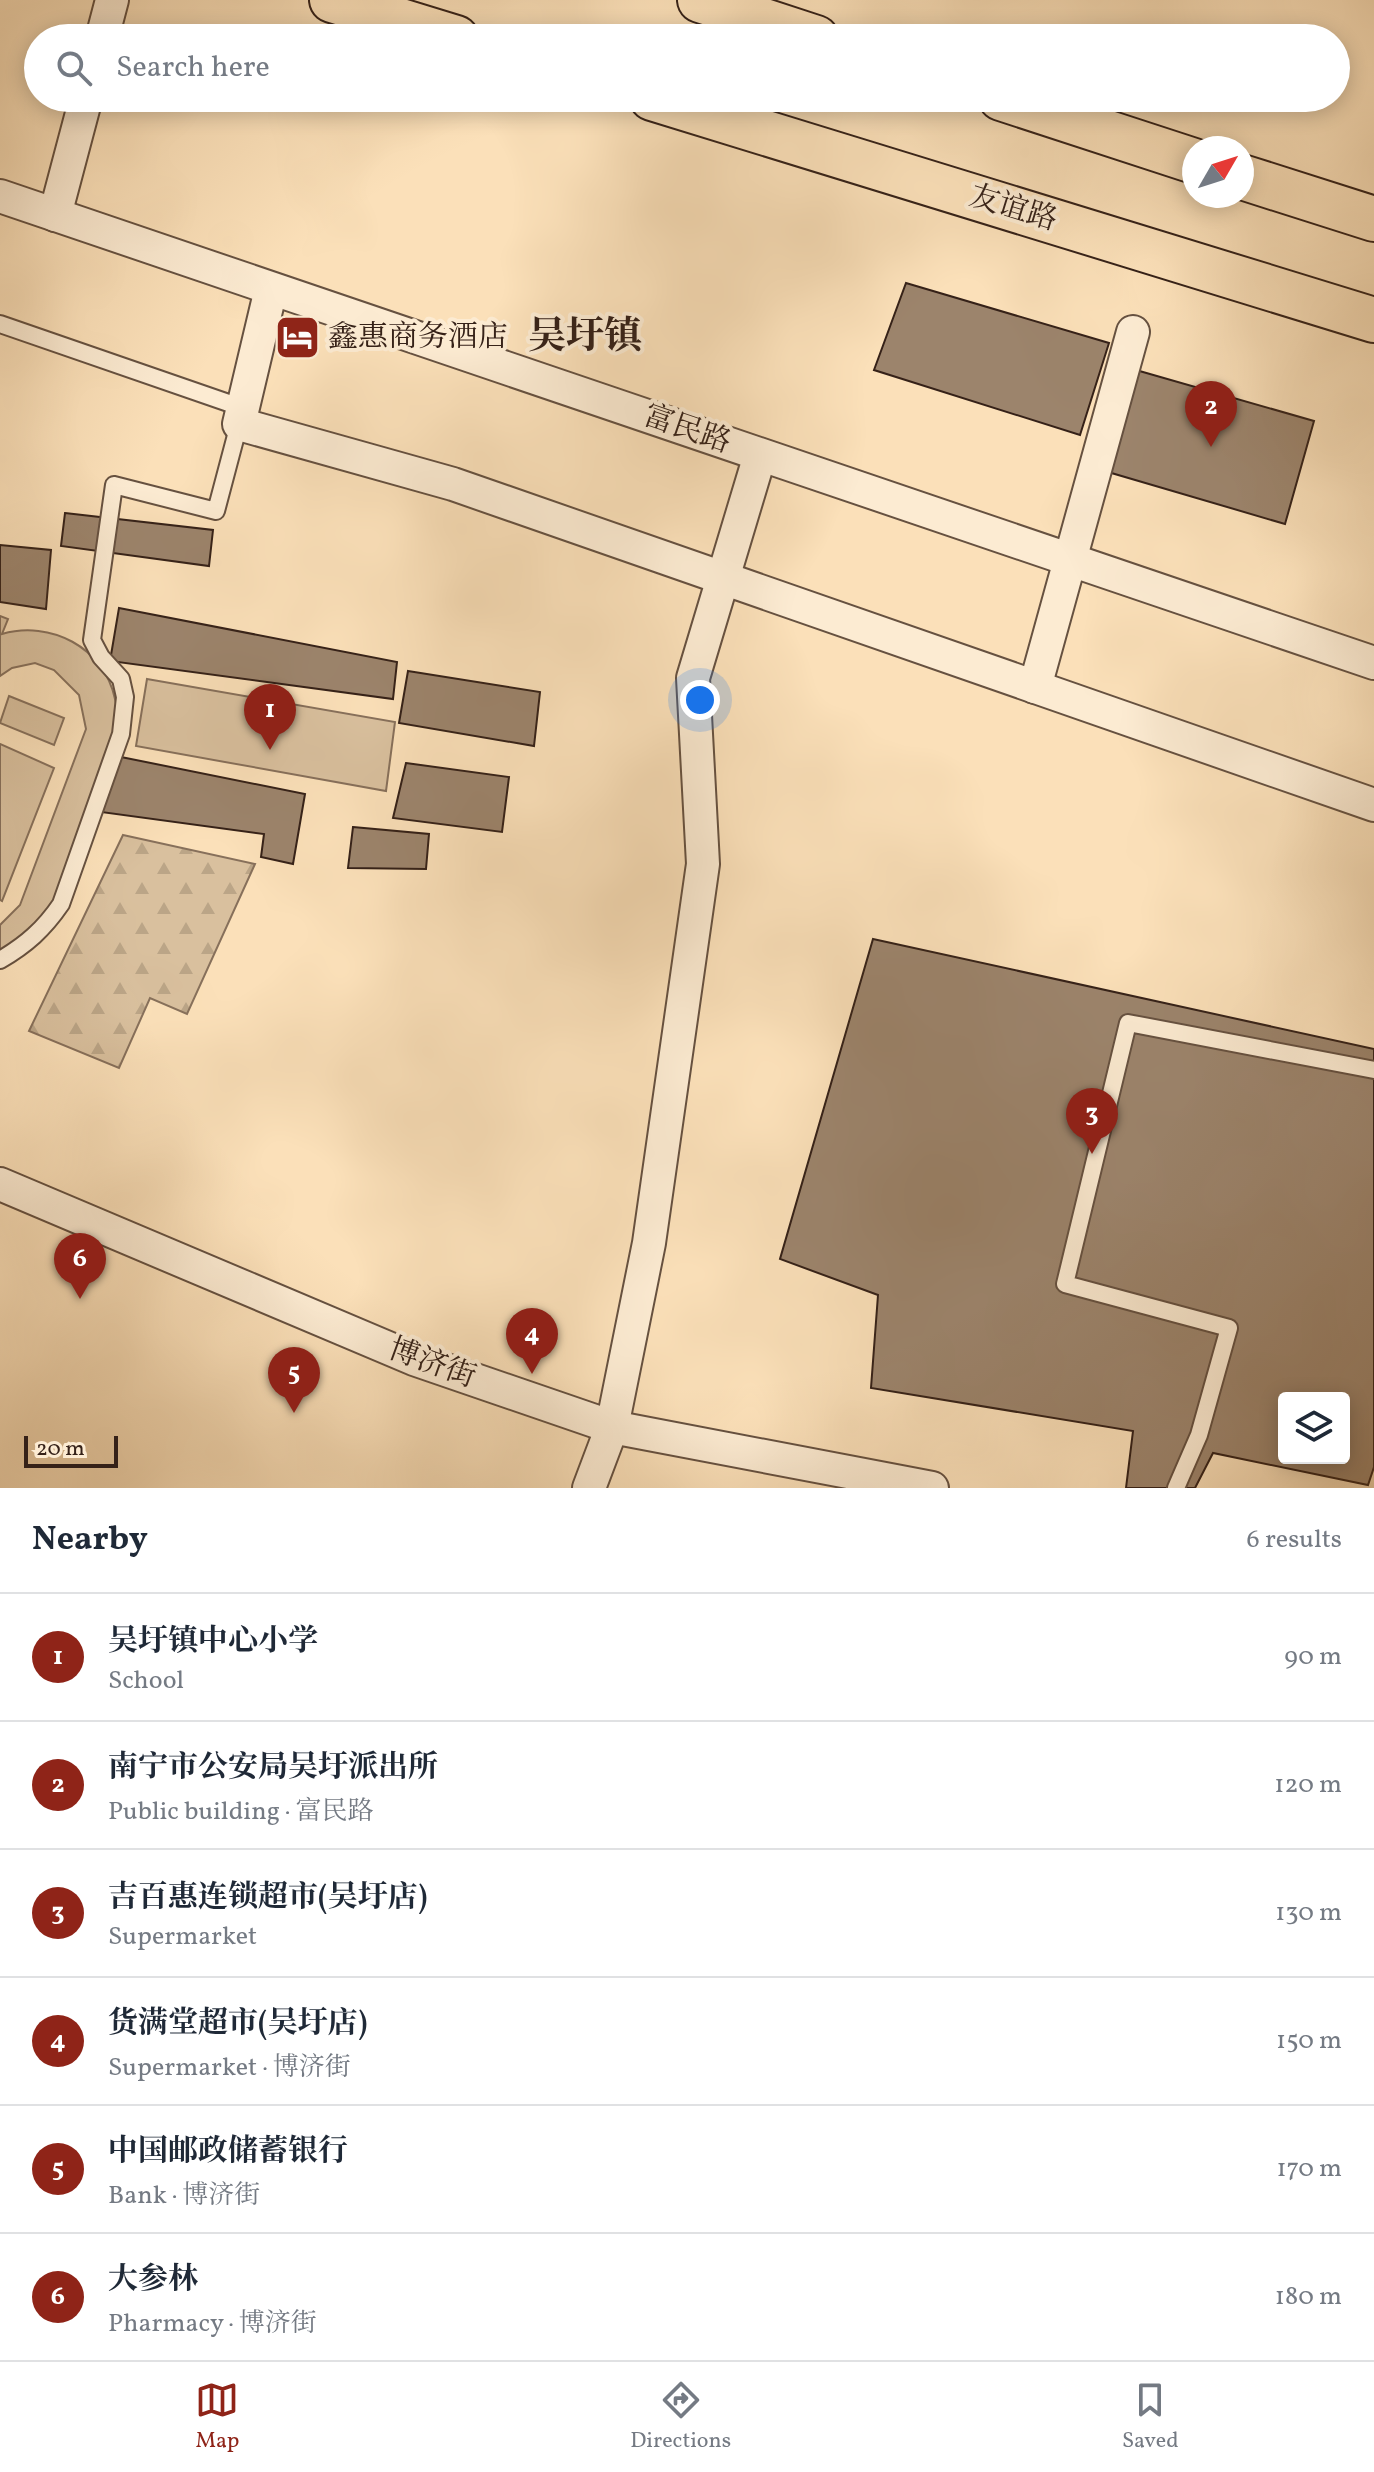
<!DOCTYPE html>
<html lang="en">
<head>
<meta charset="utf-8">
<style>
  body { margin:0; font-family:Vollkorn,"Noto Serif SC",serif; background:#f2f2f3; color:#1f2937 }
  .controls { position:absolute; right:24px; bottom:24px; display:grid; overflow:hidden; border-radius:8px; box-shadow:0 4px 20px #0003 }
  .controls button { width:72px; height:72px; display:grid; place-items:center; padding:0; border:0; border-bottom:2px solid #e0e1e3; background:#fff; color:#1f2937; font:40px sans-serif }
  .compass { position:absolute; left:1182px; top:136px; width:72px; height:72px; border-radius:50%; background:#fff; box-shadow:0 4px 20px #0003; rotate:51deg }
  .scale { position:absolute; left:24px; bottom:20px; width:94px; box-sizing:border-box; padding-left:8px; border:4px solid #352118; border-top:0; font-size:22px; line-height:28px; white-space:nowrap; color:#352118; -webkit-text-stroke:6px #fcebd2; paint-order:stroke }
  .you { position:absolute; left:700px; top:700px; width:28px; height:28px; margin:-20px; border:6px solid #fff; border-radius:50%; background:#1a73e8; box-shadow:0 0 0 12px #1a73e833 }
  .badge { display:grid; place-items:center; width:52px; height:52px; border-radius:50%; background:#8f2418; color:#fff; font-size:26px; font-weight:700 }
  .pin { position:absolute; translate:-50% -66px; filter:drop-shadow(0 2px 4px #0008) }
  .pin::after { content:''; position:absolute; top:42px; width:28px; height:24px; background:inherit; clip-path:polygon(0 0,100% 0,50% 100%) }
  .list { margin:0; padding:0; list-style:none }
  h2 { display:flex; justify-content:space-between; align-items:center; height:104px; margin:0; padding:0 32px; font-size:34px }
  h2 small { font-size:26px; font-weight:400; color:#747a83 }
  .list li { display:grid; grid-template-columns:52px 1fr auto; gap:24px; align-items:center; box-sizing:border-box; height:128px; padding:0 32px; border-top:2px solid #e0e1e3 }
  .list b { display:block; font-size:30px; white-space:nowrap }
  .list p { margin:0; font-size:26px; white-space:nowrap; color:#747a83 }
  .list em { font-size:26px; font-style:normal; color:#747a83 }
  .icon { flex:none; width:44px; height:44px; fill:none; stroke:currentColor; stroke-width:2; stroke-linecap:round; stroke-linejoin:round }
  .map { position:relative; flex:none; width:1374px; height:1488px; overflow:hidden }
  .search { position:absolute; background:#fff; box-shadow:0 4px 20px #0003; left:24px; right:24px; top:24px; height:88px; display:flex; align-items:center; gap:20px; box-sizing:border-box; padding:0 28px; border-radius:44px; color:#747a83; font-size:30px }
  .sheet { height:872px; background:#fff }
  nav { display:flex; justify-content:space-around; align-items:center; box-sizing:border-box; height:112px; border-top:2px solid #e0e1e3; background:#fff; font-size:22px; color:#747a83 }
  nav a { display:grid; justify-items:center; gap:4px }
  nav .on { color:#8f2418 }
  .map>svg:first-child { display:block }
  .forest { fill:url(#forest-firs); stroke:#87705b; stroke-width:2 }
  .garden { fill:#d9c09e; stroke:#87705b; stroke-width:2 }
  .building { fill:#9c846c; stroke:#352118; stroke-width:2; fill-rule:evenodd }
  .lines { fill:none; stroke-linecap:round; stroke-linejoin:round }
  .service-casing { stroke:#665140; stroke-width:20 }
  .minor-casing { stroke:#665140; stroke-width:36 }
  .trunk-casing { stroke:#352118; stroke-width:48 }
  .service { stroke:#fcebd2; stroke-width:16 }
  .minor { stroke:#fcebd2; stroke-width:32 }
  .trunk { stroke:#fbe0b9; stroke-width:44 }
  .labels { text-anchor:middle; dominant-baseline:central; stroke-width:8; stroke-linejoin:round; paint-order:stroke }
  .street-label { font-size:30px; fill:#352118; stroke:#fcebd2 }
  .poi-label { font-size:30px; fill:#352118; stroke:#fcebd2; text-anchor:start }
  .district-label { font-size:38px; font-weight:bold; fill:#352118; stroke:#fcebd2 }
</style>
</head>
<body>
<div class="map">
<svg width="1374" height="1488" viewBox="0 0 1374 1488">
  <defs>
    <pattern id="forest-firs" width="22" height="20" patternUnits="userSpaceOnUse" patternTransform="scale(2)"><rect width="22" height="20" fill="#d9c09e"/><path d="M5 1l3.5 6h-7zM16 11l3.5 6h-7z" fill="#bba587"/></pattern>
  </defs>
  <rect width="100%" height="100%" fill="#fbe0b9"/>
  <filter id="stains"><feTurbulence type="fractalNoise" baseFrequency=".0025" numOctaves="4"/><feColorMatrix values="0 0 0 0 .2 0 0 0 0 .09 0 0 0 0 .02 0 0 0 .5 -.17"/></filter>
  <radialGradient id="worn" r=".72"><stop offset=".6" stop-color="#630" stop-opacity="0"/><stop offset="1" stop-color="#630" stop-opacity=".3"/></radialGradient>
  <path class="forest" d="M123,835L255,864L187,1014L150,998L119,1068L29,1031Z"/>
  <g class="garden">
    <path d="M0,616L8,619L2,634C50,620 104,647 115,699C118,709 116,720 115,731L57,897L39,923L12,946L0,952V925L20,905L86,729L79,695L54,670L35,663L12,668L0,676Z"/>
    <path d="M147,679L395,722L386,791L136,746Z"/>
    <path d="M9,696L64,718L54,745L0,723Z"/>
    <path d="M0,744L54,768L2,901L0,900Z"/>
  </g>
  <g class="building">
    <path d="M906,283L1109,343L1080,435L874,370Z"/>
    <path d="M1136,370L1314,421L1285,524L1108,472Z"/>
    <path d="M65,513L213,530L209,566L61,546Z"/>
    <path d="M0,545L51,550L46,609L0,602Z"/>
    <path d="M119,608L397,662L393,699L110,661Z"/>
    <path d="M408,671L540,692L534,746L399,723Z"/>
    <path d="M116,756L305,794L293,864L261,857L264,834L101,812Z"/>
    <path d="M406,763L509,777L502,832L393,818Z"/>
    <path d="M353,827L429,834L426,869L348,868Z"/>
    <path d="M873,939L1374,1049V1467L1368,1485L1213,1453L1195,1488H1126L1133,1431L871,1388L878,1295L780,1259ZM1284,1398H1344V1458H1284Z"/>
  </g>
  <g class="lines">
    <defs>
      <g id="service">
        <path d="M0,324L243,408"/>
        <path d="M0,960C26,945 44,929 61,904L121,734L125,697L121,679L101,657L92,640L114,485L216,511L239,424"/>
        <path d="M1176,1488L1199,1435L1229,1328L1065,1284L1128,1023L1374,1070"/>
      </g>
      <g id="minor">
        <path d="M102,38L112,0"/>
        <path d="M0,196L1374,663"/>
        <path d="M55,215L86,98"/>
        <path d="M271,289L239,424L453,484L1374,805"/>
        <path d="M1035,687L1133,332"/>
        <path d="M0,1184L414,1359L612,1427L932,1488"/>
        <path d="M589,1488L612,1427L649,1243L703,864L693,678L760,455"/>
      </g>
      <g id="trunk">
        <path d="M332,0L456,38"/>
        <path d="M700,0L816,38"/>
        <path d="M652,98L1374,320"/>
        <path d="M1001,98L1194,161"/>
        <path d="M1242,177L1374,219"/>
      </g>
    </defs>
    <use href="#service" class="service-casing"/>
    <use href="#minor" class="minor-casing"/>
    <use href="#trunk" class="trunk-casing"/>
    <use href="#service" class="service"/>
    <use href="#minor" class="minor"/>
    <use href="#trunk" class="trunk"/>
  </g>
  <defs>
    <symbol id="hotel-square" viewBox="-11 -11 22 22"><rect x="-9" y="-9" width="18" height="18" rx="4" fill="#8f2418" stroke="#fcebd2"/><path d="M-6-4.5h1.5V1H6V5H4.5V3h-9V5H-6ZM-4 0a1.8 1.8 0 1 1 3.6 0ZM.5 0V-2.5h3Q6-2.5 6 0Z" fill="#fff"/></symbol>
  </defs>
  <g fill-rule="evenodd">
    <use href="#hotel-square" x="272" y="312" width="51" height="51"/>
  </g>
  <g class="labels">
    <g class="street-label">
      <text transform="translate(1013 209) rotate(17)">友谊路</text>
      <text transform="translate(687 430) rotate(19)">富民路</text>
      <text transform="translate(432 1364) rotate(20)">博济街</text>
    </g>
    <g class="poi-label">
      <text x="328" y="338">鑫惠商务酒店</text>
    </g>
    <g class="district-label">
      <text x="585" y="338">吴圩镇</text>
    </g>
  </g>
  <rect width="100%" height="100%" filter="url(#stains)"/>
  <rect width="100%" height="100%" fill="url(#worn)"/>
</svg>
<div class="controls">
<button><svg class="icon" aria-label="layers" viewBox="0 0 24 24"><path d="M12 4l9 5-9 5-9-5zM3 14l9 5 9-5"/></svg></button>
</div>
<svg class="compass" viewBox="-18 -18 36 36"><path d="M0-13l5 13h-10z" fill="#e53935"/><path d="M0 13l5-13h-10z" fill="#747a83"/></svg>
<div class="scale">20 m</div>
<div class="you"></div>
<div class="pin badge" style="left:270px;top:750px">1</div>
<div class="pin badge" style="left:1211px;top:447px">2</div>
<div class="pin badge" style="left:1092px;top:1154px">3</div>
<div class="pin badge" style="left:532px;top:1374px">4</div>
<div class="pin badge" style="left:294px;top:1413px">5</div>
<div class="pin badge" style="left:80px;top:1299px">6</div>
<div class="search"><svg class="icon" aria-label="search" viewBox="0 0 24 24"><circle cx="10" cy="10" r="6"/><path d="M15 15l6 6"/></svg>Search here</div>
</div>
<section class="sheet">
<h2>Nearby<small>6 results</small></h2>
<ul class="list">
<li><span class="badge">1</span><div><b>吴圩镇中心小学</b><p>School</p></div><em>90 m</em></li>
<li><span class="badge">2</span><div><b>南宁市公安局吴圩派出所</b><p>Public building · 富民路</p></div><em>120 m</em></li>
<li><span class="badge">3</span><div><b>吉百惠连锁超市(吴圩店)</b><p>Supermarket</p></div><em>130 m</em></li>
<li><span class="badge">4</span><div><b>货满堂超市(吴圩店)</b><p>Supermarket · 博济街</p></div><em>150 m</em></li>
<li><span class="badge">5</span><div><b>中国邮政储蓄银行</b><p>Bank · 博济街</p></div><em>170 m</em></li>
<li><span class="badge">6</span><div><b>大参林</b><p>Pharmacy · 博济街</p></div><em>180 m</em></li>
</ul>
</section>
<nav>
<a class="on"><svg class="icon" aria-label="map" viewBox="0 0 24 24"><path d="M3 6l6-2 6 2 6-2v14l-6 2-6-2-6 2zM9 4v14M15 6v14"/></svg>Map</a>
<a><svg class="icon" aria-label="directions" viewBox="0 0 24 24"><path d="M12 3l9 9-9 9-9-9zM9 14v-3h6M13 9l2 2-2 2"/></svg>Directions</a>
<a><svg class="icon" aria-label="saved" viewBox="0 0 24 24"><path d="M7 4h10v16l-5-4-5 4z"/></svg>Saved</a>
</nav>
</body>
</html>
